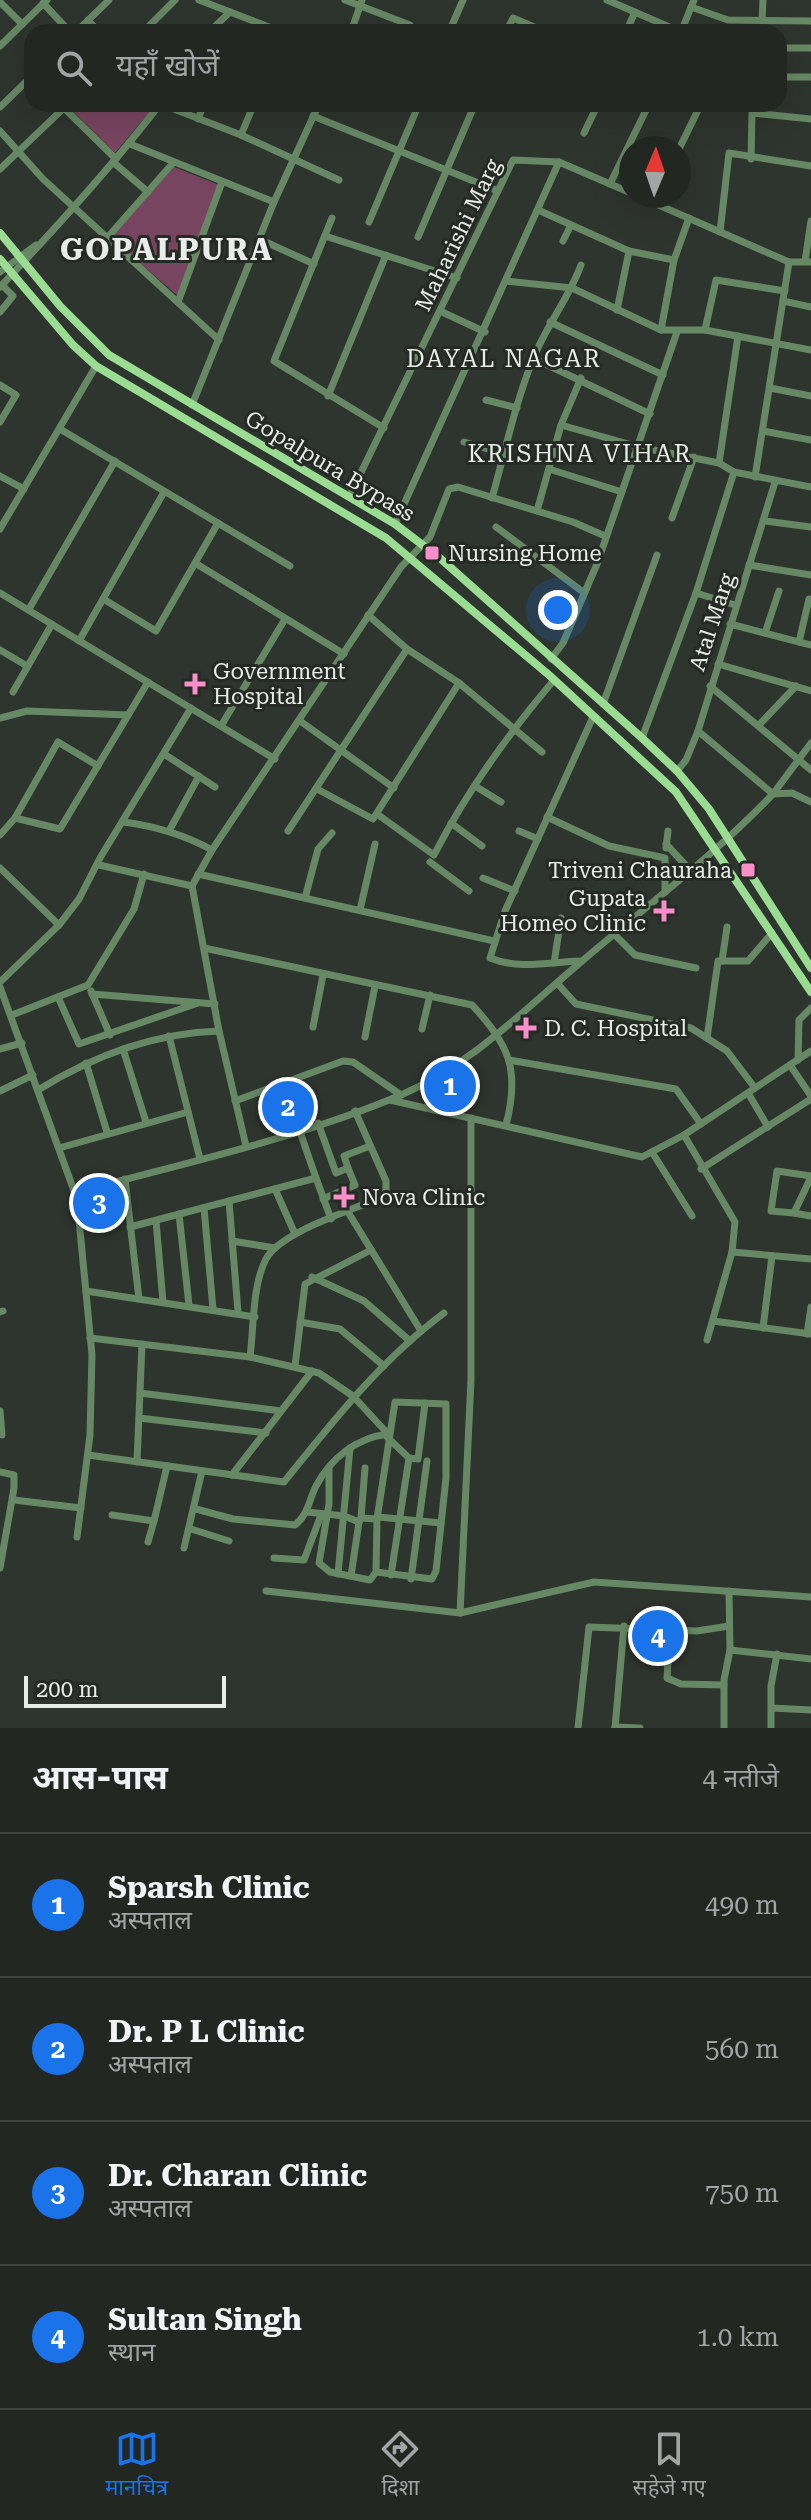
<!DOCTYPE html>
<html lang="hi">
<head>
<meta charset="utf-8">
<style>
  body { margin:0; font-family:"Roboto Serif","Noto Sans Devanagari",serif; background:#2a2f2a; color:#f1f3f6 }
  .compass { position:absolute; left:619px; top:136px; width:72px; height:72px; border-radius:50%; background:#222722; box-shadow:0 8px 32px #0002; rotate:2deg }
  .scale { position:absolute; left:24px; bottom:20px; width:202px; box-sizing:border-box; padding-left:8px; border:4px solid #e9ede9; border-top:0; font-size:22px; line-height:28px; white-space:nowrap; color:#e9ede9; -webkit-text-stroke:6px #252a24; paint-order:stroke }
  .you { position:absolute; left:558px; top:610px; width:28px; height:28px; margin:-20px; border:6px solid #fff; border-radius:50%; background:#1a73e8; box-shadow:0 0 0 12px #1a73e833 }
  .badge { display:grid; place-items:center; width:52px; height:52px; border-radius:50%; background:#1a73e8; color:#fff; font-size:26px; font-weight:700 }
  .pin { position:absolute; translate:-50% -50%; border:4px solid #fff; box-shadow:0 2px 8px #0006 }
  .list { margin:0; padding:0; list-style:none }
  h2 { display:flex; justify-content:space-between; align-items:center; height:104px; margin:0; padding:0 32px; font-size:34px }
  h2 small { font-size:26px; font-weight:400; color:#a2a5a5 }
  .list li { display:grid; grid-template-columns:52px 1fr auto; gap:24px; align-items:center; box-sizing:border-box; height:144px; padding:0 32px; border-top:2px solid #3f4440 }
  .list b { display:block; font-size:30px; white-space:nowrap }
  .list p { margin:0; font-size:26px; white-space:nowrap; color:#a2a5a5 }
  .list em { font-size:26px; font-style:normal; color:#a2a5a5 }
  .icon { flex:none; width:44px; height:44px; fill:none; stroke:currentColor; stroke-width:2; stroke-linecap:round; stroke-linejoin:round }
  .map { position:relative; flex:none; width:811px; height:1728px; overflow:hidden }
  .search { position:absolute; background:#222722; box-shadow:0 8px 32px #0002; left:24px; right:24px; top:24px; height:88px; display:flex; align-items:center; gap:20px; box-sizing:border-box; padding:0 28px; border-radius:24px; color:#a2a5a5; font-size:30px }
  .sheet { height:680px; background:#222722 }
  nav { display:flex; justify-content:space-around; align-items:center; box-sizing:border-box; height:112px; border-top:2px solid #3f4440; background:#222722; font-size:22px; color:#a2a5a5 }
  nav a { display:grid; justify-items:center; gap:4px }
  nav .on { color:#1a73e8 }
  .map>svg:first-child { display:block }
  .green { fill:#774560 }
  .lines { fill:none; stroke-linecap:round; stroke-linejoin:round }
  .minor { stroke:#678864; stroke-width:7 }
  .major { stroke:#9add92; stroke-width:8 }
  .poi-dot { fill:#f98fca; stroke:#252a24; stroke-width:3 }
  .labels { text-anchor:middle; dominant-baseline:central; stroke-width:6; stroke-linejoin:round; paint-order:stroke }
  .street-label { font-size:22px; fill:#e9ede9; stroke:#252a24 }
  .poi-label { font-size:22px; fill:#e9ede9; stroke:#252a24; text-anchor:start }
  .neighbourhood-label { font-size:24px; letter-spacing:2px; fill:#e9ede9; stroke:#252a24 }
  .district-label { font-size:30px; font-weight:bold; letter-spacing:2px; fill:#e9ede9; stroke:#252a24 }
</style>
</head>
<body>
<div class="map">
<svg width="811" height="1728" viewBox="0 0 811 1728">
  <rect width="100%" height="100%" fill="#2e342e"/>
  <g class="green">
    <path d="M78,104H146L152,109L115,153L72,110Z"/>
    <path d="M174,167L219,185L177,295L111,238Z"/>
  </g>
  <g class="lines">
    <g class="minor">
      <path d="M199,0L282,32"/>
      <path d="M345,0L410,25"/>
      <path d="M607,0L681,32"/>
      <path d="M0,2L22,24"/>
      <path d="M43,3L70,32"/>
      <path d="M691,7L728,20L811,21"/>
      <path d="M88,20L99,32"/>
      <path d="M762,21L763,0"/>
      <path d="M76,32L109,0"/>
      <path d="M143,32L175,0"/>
      <path d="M209,32L230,12"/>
      <path d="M351,32L362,0"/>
      <path d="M449,32L463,0"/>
      <path d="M506,32L513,18L546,32"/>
      <path d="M626,32L635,12"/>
      <path d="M681,32L694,0"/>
      <path d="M0,46L47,0"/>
      <path d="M779,48H811"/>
      <path d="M779,77H811"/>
      <path d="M161,104L241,135L339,180"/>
      <path d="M0,107L32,76"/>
      <path d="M64,108L116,159"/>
      <path d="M313,116L498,191"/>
      <path d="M198,119L204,104"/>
      <path d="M0,131L43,179L219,340"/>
      <path d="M584,133L598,104"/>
      <path d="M241,135L254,104"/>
      <path d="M130,144L274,202"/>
      <path d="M679,149L701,104"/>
      <path d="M751,159L752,113L811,119"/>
      <path d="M113,162L148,192"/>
      <path d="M0,169L68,104"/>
      <path d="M610,184L649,104"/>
      <path d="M638,196L789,262H811"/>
      <path d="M538,210L629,251L674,260"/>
      <path d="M332,218L274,361L384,428"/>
      <path d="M369,222L419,104"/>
      <path d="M720,232L729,153L811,166"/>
      <path d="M325,236L457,278"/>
      <path d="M418,237L475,104"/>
      <path d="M107,238L173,163"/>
      <path d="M259,239L314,264"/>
      <path d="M563,241L571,225"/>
      <path d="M805,261L811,221"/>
      <path d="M0,272L36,245"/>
      <path d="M506,281L572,288L661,330H705L811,350"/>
      <path d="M0,287C55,229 111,168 160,104"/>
      <path d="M783,301L811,307"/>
      <path d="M178,302L222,182"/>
      <path d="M617,310L629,251"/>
      <path d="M440,311L485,332"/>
      <path d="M0,312L13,296L2,285"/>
      <path d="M550,322L663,375"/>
      <path d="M661,330L674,260L689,218"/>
      <path d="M705,330L716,280L785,291"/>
      <path d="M533,358L650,414"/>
      <path d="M0,385L16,395L0,422"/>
      <path d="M770,388L811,396"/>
      <path d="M328,396L386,255"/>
      <path d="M486,400L517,408"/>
      <path d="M192,405L274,202L319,104"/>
      <path d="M561,425L639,447L719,463L734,472L811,487"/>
      <path d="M60,429L290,566"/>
      <path d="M763,431L811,440"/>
      <path d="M464,442L505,454"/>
      <path d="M719,463L738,336"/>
      <path d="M549,469L622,492"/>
      <path d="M0,476L24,489"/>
      <path d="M755,477L789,262"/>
      <path d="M350,495L513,160L559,162L631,193"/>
      <path d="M492,498C505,452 515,404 533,359C546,326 569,298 581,265"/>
      <path d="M537,511L561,425L581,378"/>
      <path d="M672,518L694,457"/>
      <path d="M765,521L811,527"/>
      <path d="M395,524L559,162"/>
      <path d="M496,527L583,592"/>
      <path d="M0,529L96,366"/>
      <path d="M195,563L344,654"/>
      <path d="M749,565L811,575"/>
      <path d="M0,593L275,759"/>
      <path d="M696,593L735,605"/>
      <path d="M105,600L156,631L218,523"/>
      <path d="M29,609L115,461"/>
      <path d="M730,624L811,645"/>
      <path d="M765,633L779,591"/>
      <path d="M79,641L164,492"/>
      <path d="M799,642L809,599"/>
      <path d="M0,650L27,666"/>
      <path d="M551,659L563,643L597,564L677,332"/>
      <path d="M718,664L811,691"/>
      <path d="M459,683L542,752"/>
      <path d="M710,686L811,770"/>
      <path d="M13,692L52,624"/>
      <path d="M603,704L657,555"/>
      <path d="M0,718L27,711L128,715"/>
      <path d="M300,721L394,788"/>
      <path d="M759,725L796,686"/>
      <path d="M221,726L285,619"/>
      <path d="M698,731L773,794L811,743"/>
      <path d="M642,738L696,593L734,472"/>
      <path d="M164,754L215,787"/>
      <path d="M677,771L686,760L698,731L775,482"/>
      <path d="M475,786L501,802"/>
      <path d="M317,789L373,819L459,683L407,649L368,615"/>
      <path d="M377,814L434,855C467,791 508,734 554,680"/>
      <path d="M547,817L609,846L665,858V892"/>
      <path d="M15,818L60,829L148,682"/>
      <path d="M123,822C155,826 183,834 212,850"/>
      <path d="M451,823L482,846"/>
      <path d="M169,831L199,776"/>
      <path d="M288,831L407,649"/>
      <path d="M519,831L538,839"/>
      <path d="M0,835L15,818L58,742L98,766"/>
      <path d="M666,844L691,871"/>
      <path d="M666,848L668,831"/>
      <path d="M430,862L469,891"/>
      <path d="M99,865L192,886"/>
      <path d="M0,868L59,925"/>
      <path d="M198,874L494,941"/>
      <path d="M483,878L515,891"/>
      <path d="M305,898L318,849L332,833"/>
      <path d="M360,910L375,844"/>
      <path d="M615,935L635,955L696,968"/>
      <path d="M204,948L472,1005C510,1045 520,1071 506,1125"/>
      <path d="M580,961C550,962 519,970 490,958L505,911L593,717"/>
      <path d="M722,961L727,927"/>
      <path d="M554,963L561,918"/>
      <path d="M0,982L59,925L79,899L100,858L191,708"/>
      <path d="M557,983L576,1004L691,1028L727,1051L755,1088"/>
      <path d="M0,987L77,1199L92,1355L90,1435L77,1537"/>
      <path d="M91,991L110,1035"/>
      <path d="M92,994L215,1004"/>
      <path d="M58,997L79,1044L198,1003"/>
      <path d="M12,1015L88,985L134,909L144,874"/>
      <path d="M313,1027L323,975"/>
      <path d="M422,1029L430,995"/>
      <path d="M169,1036L200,1159"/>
      <path d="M365,1037L375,986"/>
      <path d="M707,1038L718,961H748L772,933"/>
      <path d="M0,1049L22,1043"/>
      <path d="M123,1049L146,1122"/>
      <path d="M509,1060L676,1089L701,1124"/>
      <path d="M798,1060L799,1020L811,1008"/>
      <path d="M86,1063L107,1132"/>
      <path d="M790,1065L811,1096"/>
      <path d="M38,1090C93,1056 154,1033 219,1031"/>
      <path d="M0,1091L33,1075"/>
      <path d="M748,1093L768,1127"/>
      <path d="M390,1100L642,1157L684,1135L811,1051"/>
      <path d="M235,1101L343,1061L353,1062L401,1095"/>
      <path d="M318,1123L336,1173L348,1168L344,1156L370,1146"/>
      <path d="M684,1135L735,1222L732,1252L707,1340"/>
      <path d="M246,1146L219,1031L192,886L212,850L401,567L430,537L449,489L458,487L573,522L605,536"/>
      <path d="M59,1148L188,1112"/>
      <path d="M652,1152L692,1216"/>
      <path d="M701,1169L811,1099"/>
      <path d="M811,1177L794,1213L811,1216"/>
      <path d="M316,1178L331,1219"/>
      <path d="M125,1179L139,1299"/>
      <path d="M275,1189L295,1234"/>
      <path d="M75,1193C183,1163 297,1139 401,1095C471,1065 524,1010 581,962C646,906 714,856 773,794L792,793L811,802"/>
      <path d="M323,1199L355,1185L348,1168"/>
      <path d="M229,1201L238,1312"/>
      <path d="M204,1208L213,1309"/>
      <path d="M348,1212L421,1331"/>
      <path d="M794,1213L771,1211L777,1171L811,1176"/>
      <path d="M179,1214L189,1305"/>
      <path d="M156,1221L163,1302"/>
      <path d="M130,1227L316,1178L299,1129"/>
      <path d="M232,1241L275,1248"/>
      <path d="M732,1252L811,1259"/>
      <path d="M312,1277L364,1301L410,1341"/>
      <path d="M86,1291L255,1317"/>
      <path d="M0,1312L3,1311"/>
      <path d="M713,1321L811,1334"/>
      <path d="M300,1322L340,1329L384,1366"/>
      <path d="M763,1328L772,1256"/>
      <path d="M807,1334L811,1307"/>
      <path d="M90,1338L250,1357L319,1373L353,1396L388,1434C356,1438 331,1458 316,1486C309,1500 308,1515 295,1525L233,1519L196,1509"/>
      <path d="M250,1357C254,1327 252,1286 266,1259C280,1232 351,1211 379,1198L386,1191V1181L355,1111"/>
      <path d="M295,1366L305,1284L371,1250"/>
      <path d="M140,1393L281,1411"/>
      <path d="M395,1402L446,1404V1478L436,1571L432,1579L376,1572L377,1519Z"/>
      <path d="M0,1411L2,1435"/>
      <path d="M139,1418L266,1433"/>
      <path d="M387,1437L409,1458L418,1459L425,1403"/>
      <path d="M88,1455L284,1482C333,1421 381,1360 444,1313"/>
      <path d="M137,1462L142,1344"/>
      <path d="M329,1469V1504L319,1563L330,1572L370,1580L376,1572"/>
      <path d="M0,1472L14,1475V1488L0,1568"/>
      <path d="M232,1475L312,1371"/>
      <path d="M14,1500L81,1508"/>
      <path d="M307,1512L344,1516L359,1522L361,1518L377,1519"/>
      <path d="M112,1515L154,1521L167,1466"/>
      <path d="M378,1517L441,1523"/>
      <path d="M361,1518L365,1468"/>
      <path d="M191,1529L229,1541"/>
      <path d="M148,1542L154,1521"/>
      <path d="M184,1548L202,1471"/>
      <path d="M274,1558L304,1560L321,1515"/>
      <path d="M338,1574L350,1448"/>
      <path d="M391,1575L409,1458"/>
      <path d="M351,1576L359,1522"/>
      <path d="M411,1579L427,1461"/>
      <path d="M266,1591L460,1613L471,1380V1118"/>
      <path d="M460,1613L594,1582L811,1597"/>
      <path d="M670,1630L667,1678L681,1684L724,1685"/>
      <path d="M730,1650L811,1659"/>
      <path d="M772,1708L811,1710"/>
      <path d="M615,1727L640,1728"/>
      <path d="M578,1728L589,1627L697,1631L729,1626"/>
      <path d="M615,1728L624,1626"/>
      <path d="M724,1728V1680L730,1650L729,1591"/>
      <path d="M771,1728V1686L777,1654"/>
    </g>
    <g class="major">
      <path d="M0,233L60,306L109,355L395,524L441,559L642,738L677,771L709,809L811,968"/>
      <path d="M0,259L73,345L96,366L386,538L549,675L676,792L811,992"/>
    </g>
  </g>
  <g class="poi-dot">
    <rect x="424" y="545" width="16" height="16" rx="4"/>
    <path d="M191 672h8v8h8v8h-8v8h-8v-8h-8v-8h8z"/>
    <rect x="740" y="862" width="16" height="16" rx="4"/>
    <path d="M660 899h8v8h8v8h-8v8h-8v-8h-8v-8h8z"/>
    <path d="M522 1016h8v8h8v8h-8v8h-8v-8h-8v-8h8z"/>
    <path d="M340 1185h8v8h8v8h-8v8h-8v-8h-8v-8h8z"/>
  </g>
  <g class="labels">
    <g class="street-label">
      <text transform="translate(458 235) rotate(-64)">Maharishi Marg</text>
      <text transform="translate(330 466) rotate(31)">Gopalpura Bypass</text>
      <text transform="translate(712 622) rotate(-72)">Atal Marg</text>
    </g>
    <g class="poi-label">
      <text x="448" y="553">Nursing Home</text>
      <text x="213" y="671">Government<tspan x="213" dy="25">Hospital</tspan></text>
      <text x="732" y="870" text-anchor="end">Triveni Chauraha</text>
      <text x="646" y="898" text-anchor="end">Gupata<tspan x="646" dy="25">Homeo Clinic</tspan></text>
      <text x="544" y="1028">D. C. Hospital</text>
      <text x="362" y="1197">Nova Clinic</text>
    </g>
    <g class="neighbourhood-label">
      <text x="504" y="359">DAYAL NAGAR</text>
      <text x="580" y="454">KRISHNA VIHAR</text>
    </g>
    <g class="district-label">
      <text x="167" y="249">GOPALPURA</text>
    </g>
  </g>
</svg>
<svg class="compass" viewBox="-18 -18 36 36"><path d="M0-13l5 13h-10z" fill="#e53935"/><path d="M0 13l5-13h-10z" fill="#a2a5a5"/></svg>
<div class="scale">200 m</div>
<div class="you"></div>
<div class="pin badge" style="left:450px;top:1086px">1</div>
<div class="pin badge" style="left:288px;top:1107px">2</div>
<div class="pin badge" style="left:99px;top:1203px">3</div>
<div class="pin badge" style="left:658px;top:1636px">4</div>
<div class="search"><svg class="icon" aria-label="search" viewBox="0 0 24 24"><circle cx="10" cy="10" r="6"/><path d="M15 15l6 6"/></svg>यहाँ खोजें</div>
</div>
<section class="sheet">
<h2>आस-पास<small>4 नतीजे</small></h2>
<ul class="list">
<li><span class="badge">1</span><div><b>Sparsh Clinic</b><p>अस्पताल</p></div><em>490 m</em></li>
<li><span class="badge">2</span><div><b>Dr. P L Clinic</b><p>अस्पताल</p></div><em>560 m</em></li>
<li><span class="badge">3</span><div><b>Dr. Charan Clinic</b><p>अस्पताल</p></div><em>750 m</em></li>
<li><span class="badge">4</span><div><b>Sultan Singh</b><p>स्थान</p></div><em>1.0 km</em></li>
</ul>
</section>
<nav>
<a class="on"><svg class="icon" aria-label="map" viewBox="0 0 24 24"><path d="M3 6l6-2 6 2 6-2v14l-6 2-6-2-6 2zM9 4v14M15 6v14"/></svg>मानचित्र</a>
<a><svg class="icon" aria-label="directions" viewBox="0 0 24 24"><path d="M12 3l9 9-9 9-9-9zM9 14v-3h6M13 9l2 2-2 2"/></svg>दिशा</a>
<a><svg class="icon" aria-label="saved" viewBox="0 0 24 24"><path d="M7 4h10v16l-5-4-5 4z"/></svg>सहेजे गए</a>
</nav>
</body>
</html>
